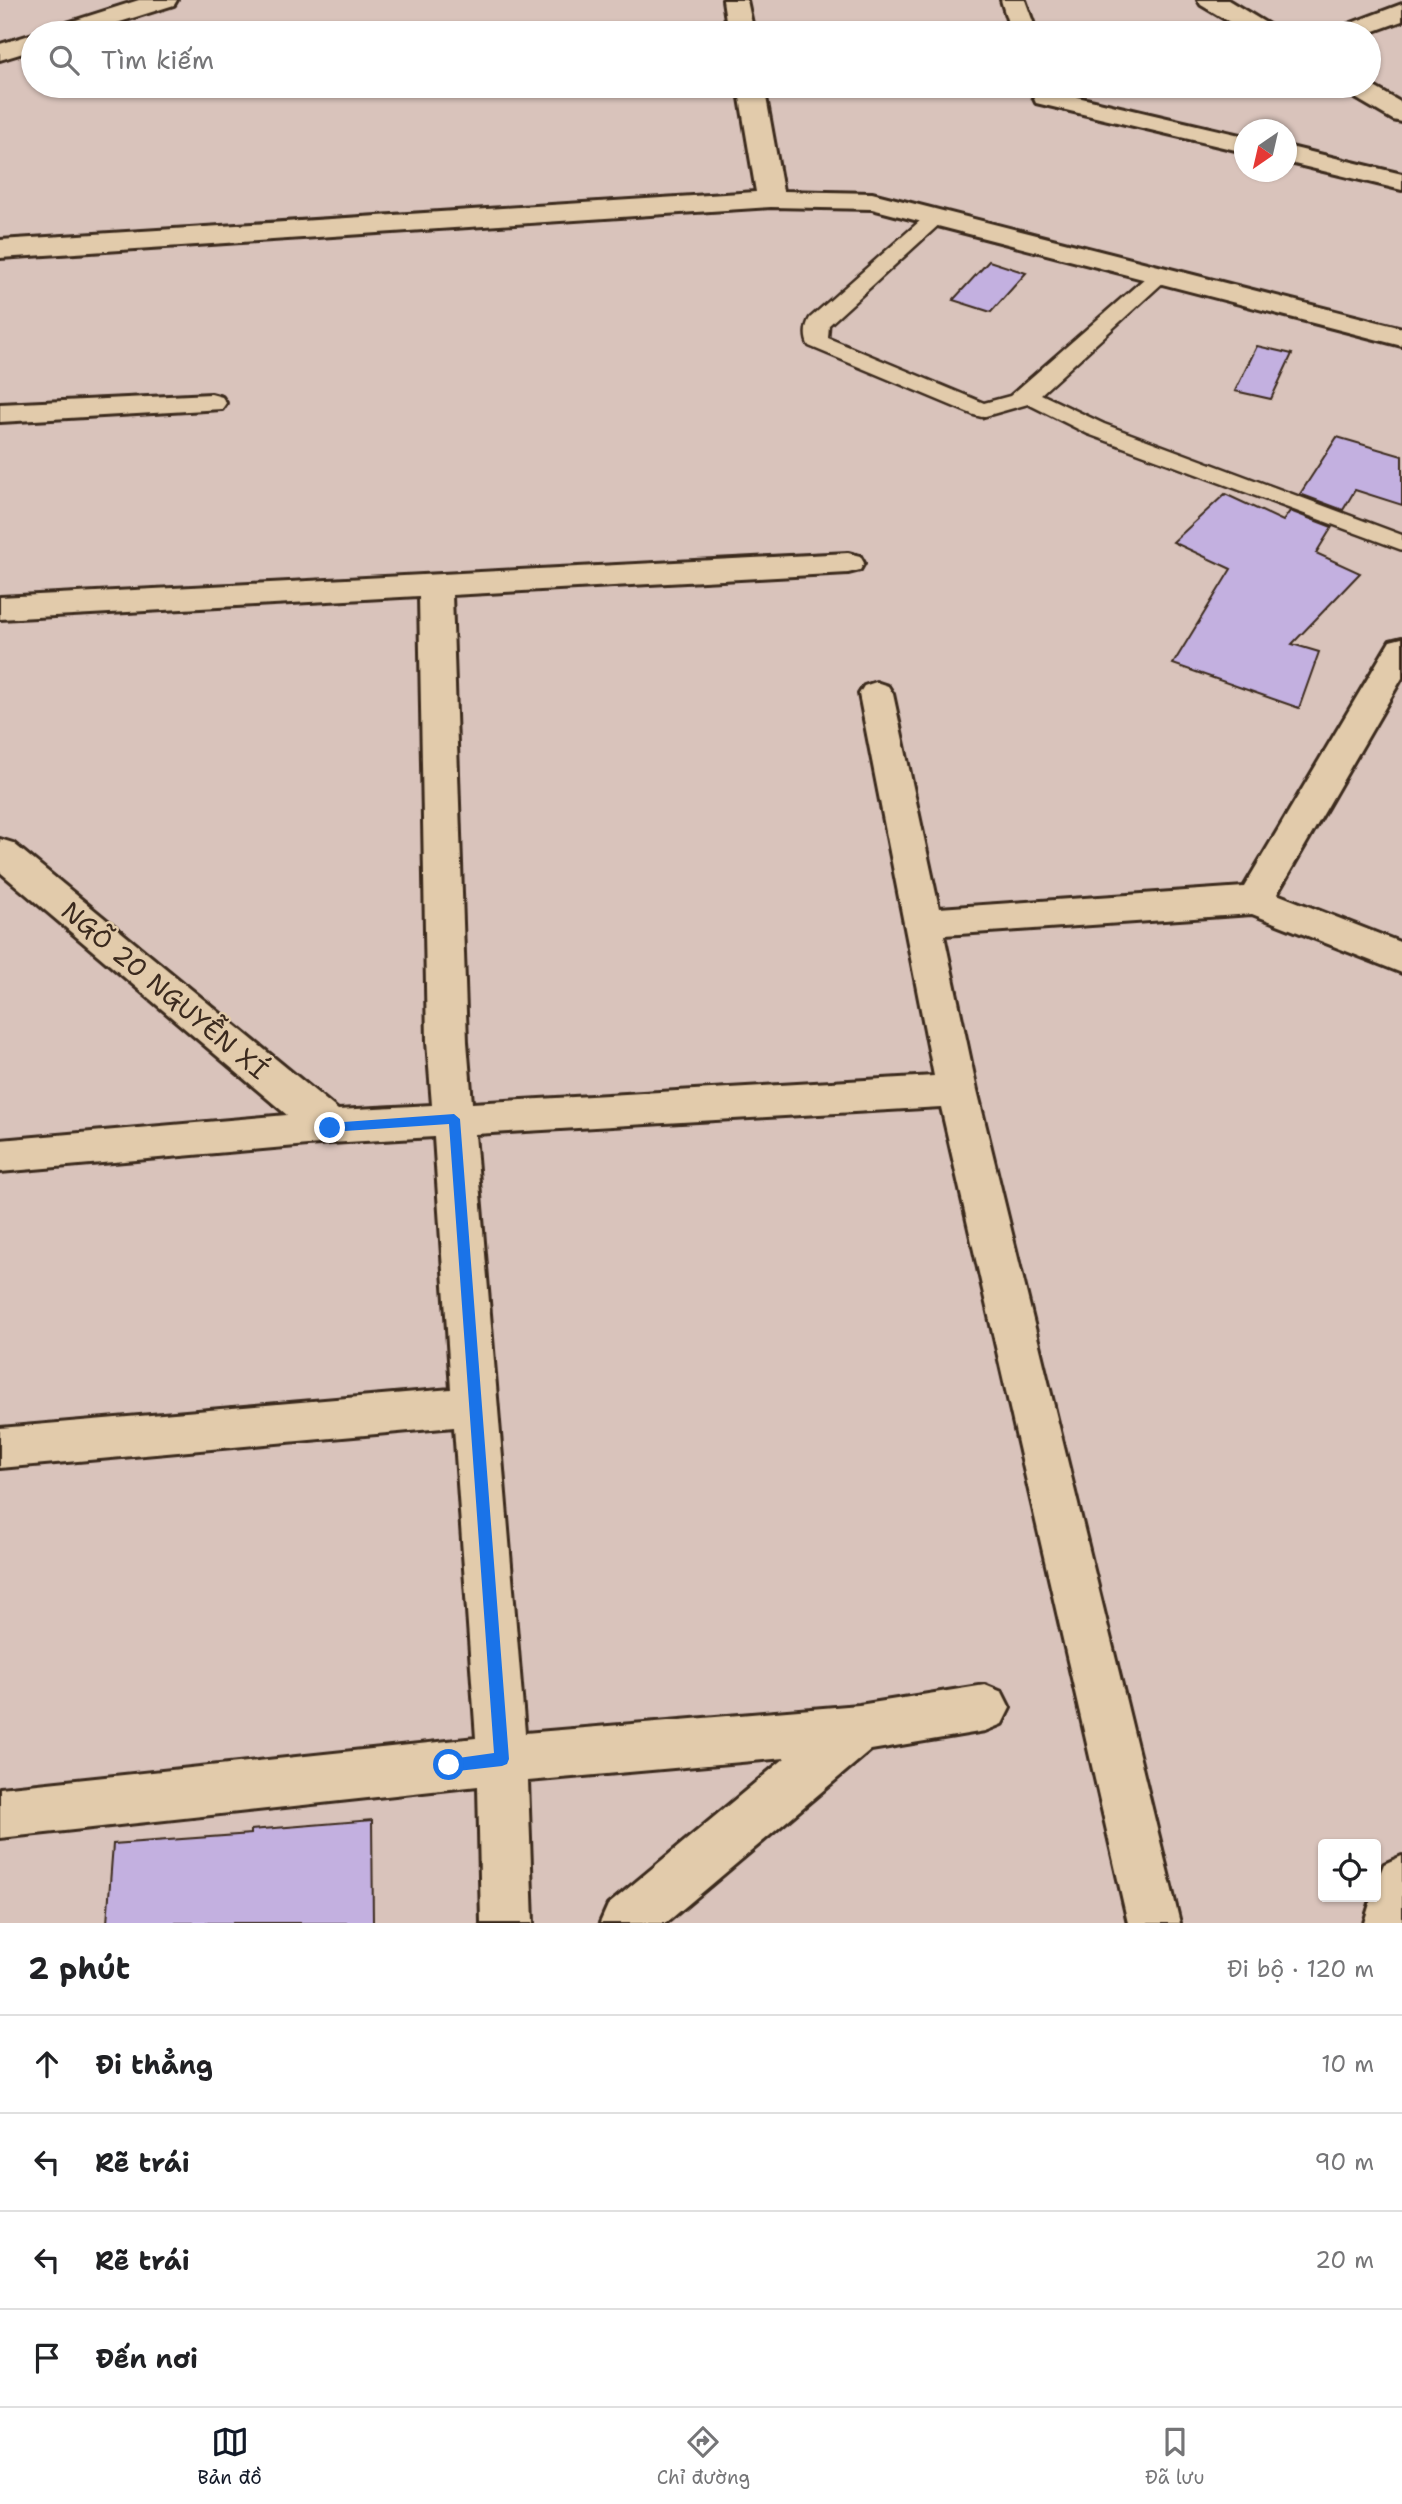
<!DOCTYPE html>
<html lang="vi">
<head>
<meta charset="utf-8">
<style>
  body { margin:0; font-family:"Shantell Sans",sans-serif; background:#f6f6f6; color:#202124 }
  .controls { position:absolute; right:21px; bottom:21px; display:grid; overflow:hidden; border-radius:7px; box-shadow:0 2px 5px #0004 }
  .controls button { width:63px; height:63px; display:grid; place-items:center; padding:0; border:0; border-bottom:2px solid #e0e0e0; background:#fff; color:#202124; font:35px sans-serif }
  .compass { position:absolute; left:1234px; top:119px; width:63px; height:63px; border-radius:50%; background:#fff; box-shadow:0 2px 5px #0004; rotate:214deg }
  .stop { position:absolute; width:21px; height:21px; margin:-16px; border:5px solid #1a73e8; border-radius:50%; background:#fff }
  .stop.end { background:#1a73e8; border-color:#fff; box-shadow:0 2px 7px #0008 }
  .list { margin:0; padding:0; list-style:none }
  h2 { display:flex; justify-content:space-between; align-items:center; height:91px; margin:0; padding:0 28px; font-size:30px }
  h2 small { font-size:23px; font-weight:400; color:#757577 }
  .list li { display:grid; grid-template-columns:46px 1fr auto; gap:21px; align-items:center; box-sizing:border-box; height:98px; padding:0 28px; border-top:2px solid #e0e0e0 }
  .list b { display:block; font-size:26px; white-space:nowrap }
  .list em { font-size:23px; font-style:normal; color:#757577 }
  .icon { flex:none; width:38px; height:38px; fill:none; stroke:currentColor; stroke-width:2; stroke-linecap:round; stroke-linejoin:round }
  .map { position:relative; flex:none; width:1402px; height:1923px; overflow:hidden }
  .search { position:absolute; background:#fff; box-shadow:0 2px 5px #0004; left:21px; right:21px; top:21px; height:77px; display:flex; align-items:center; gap:18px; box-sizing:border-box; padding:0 24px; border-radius:38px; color:#757577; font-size:26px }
  .sheet { height:483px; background:#fff }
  nav { display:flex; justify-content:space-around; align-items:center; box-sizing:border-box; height:98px; border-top:2px solid #e0e0e0; background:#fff; font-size:19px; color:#757577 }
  nav a { display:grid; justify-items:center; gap:4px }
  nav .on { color:#111827 }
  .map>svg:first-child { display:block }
  .building { fill:#c3b0e0; stroke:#3b2a1e; stroke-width:2 }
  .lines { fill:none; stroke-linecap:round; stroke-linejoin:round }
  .service-casing { stroke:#3b2a1e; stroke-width:5 }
  .minor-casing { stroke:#3b2a1e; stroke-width:6 }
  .tertiary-casing { stroke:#3b2a1e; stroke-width:6 }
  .service { fill:#e2cbab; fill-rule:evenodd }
  .minor { fill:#e2cbab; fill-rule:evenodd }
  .tertiary { fill:#e2cbab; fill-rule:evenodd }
  .route { fill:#1a73e8 }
  .labels { text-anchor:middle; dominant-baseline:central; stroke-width:5; stroke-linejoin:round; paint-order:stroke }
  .street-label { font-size:26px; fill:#3b2a1e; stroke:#e2cbab }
</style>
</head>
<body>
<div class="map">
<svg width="1402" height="1923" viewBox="0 0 1402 1923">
  <rect width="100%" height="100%" fill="#d9c3bb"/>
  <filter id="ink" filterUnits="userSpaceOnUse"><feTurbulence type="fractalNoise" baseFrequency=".0143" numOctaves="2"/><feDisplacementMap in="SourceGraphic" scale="14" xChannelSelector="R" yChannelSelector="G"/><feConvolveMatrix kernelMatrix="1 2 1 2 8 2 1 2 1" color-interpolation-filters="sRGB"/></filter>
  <g filter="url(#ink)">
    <g class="building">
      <path d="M989,261L1026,273L991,312L953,300Z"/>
      <path d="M1257,346L1292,354L1271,399L1235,391Z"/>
      <path d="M1337,437L1402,456V505L1355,490L1343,510L1300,494Z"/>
      <path d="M1225,494L1283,521L1290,511L1332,527L1316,553L1360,573L1292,644L1319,652L1299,708L1173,664L1231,569L1173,542Z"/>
      <path d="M372,1820L373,1923H107L113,1844L251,1834V1830Z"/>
    </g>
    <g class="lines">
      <defs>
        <path id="service" d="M936,211L943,213L946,217L943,221L829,325L828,338L984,403L1010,396L1153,271H1167L1170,275L1167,279L1041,394L1104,424L1402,535V550L1088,434L1028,404L982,417L974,415L809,346C804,338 805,326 810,318L929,213Z"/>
        <g id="minor">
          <path d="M723,0H747L754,33H728Z"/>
          <path d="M1001,0H1025L1037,33H1011Z"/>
          <path d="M1198,0H1228L1274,28L1278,33H1248L1201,5Z"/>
          <path d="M1402,4V21L1369,33H1334L1338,28Z"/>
          <path d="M1369,84L1402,103V122L1393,120L1345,92L1341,86H1369Z"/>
          <path d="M738,86H764L783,191L872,193L1402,328V346L872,209L771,207L0,258V240L756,192Z"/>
          <path d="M1028,86H1054L1056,92L1244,136V152L1036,103Z"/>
          <path d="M1286,146L1402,174V190L1286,162Z"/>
          <path d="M211,394L222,397L226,403L222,409L0,422V404Z"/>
          <path d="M848,553L860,556L864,563L860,570L848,573L452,595L467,1042L472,1103L934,1076L859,694L864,686L876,682L888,686L893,694L939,908L1244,887L1390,641L1402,638V678L1277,894L1402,943V973L1252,914L944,935L977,1090L1180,1923H1128L941,1107L475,1134L525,1733L859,1705L985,1685L1002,1692L1010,1708L1002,1724L985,1731L871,1750L666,1923H600L608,1905L785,1758L528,1781L533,1923H481L478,1786L0,1838V1788L476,1738L454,1427L0,1468V1428L451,1389L434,1137L330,1143L0,1172V1140L287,1115L0,872V839L13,843L338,1110L432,1105L427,1042L419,596L0,619V597Z"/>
          <path d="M1402,1856V1923H1364L1372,1897H1376V1884L1384,1864Z"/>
        </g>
        <g id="tertiary">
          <path d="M139,0H177L174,5L85,33H47L51,28Z"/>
          <path d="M33,34V50L0,60V44Z"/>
        </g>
      </defs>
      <use href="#service" class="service-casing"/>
      <use href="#minor" class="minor-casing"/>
      <use href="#tertiary" class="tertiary-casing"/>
      <use href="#service" class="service"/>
      <use href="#minor" class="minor"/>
      <use href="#tertiary" class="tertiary"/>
    </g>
  </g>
  <path class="route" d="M454,1114L460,1119L509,1759L507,1764L502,1766L449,1772L444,1770L442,1765L444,1760L494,1753L449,1124L330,1132L324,1128L330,1123Z"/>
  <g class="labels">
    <g class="street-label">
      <text transform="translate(165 990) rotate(40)">NGÕ 20 NGUYỄN XÍ</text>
    </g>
  </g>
</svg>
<div class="controls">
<button><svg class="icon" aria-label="locate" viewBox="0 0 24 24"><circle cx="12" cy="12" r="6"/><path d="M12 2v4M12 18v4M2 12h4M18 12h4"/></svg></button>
</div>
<svg class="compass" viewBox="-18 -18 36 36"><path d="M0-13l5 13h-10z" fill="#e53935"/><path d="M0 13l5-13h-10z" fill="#757577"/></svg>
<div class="stop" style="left:449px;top:1765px"></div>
<div class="stop end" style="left:330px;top:1128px"></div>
<div class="search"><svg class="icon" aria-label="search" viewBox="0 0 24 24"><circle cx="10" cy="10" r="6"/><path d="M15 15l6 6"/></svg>Tìm kiếm</div>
</div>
<section class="sheet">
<h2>2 phút<small>Đi bộ · 120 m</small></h2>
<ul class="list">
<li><svg class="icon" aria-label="ahead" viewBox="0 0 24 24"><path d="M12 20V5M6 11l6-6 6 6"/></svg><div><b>Đi thẳng</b></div><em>10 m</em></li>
<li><svg class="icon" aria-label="left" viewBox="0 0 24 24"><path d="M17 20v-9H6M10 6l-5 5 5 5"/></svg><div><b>Rẽ trái</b></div><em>90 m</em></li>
<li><svg class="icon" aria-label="left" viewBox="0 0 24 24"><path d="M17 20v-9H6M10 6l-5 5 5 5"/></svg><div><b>Rẽ trái</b></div><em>20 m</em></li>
<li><svg class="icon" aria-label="arrive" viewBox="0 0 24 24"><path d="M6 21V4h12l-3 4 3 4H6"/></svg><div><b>Đến nơi</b></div></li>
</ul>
</section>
<nav>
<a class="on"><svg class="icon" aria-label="map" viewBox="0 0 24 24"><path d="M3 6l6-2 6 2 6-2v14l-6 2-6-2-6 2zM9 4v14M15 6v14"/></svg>Bản đồ</a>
<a><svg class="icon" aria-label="directions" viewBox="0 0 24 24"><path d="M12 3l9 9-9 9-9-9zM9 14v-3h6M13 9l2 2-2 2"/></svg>Chỉ đường</a>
<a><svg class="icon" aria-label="saved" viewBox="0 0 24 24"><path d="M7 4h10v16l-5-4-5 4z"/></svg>Đã lưu</a>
</nav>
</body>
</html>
